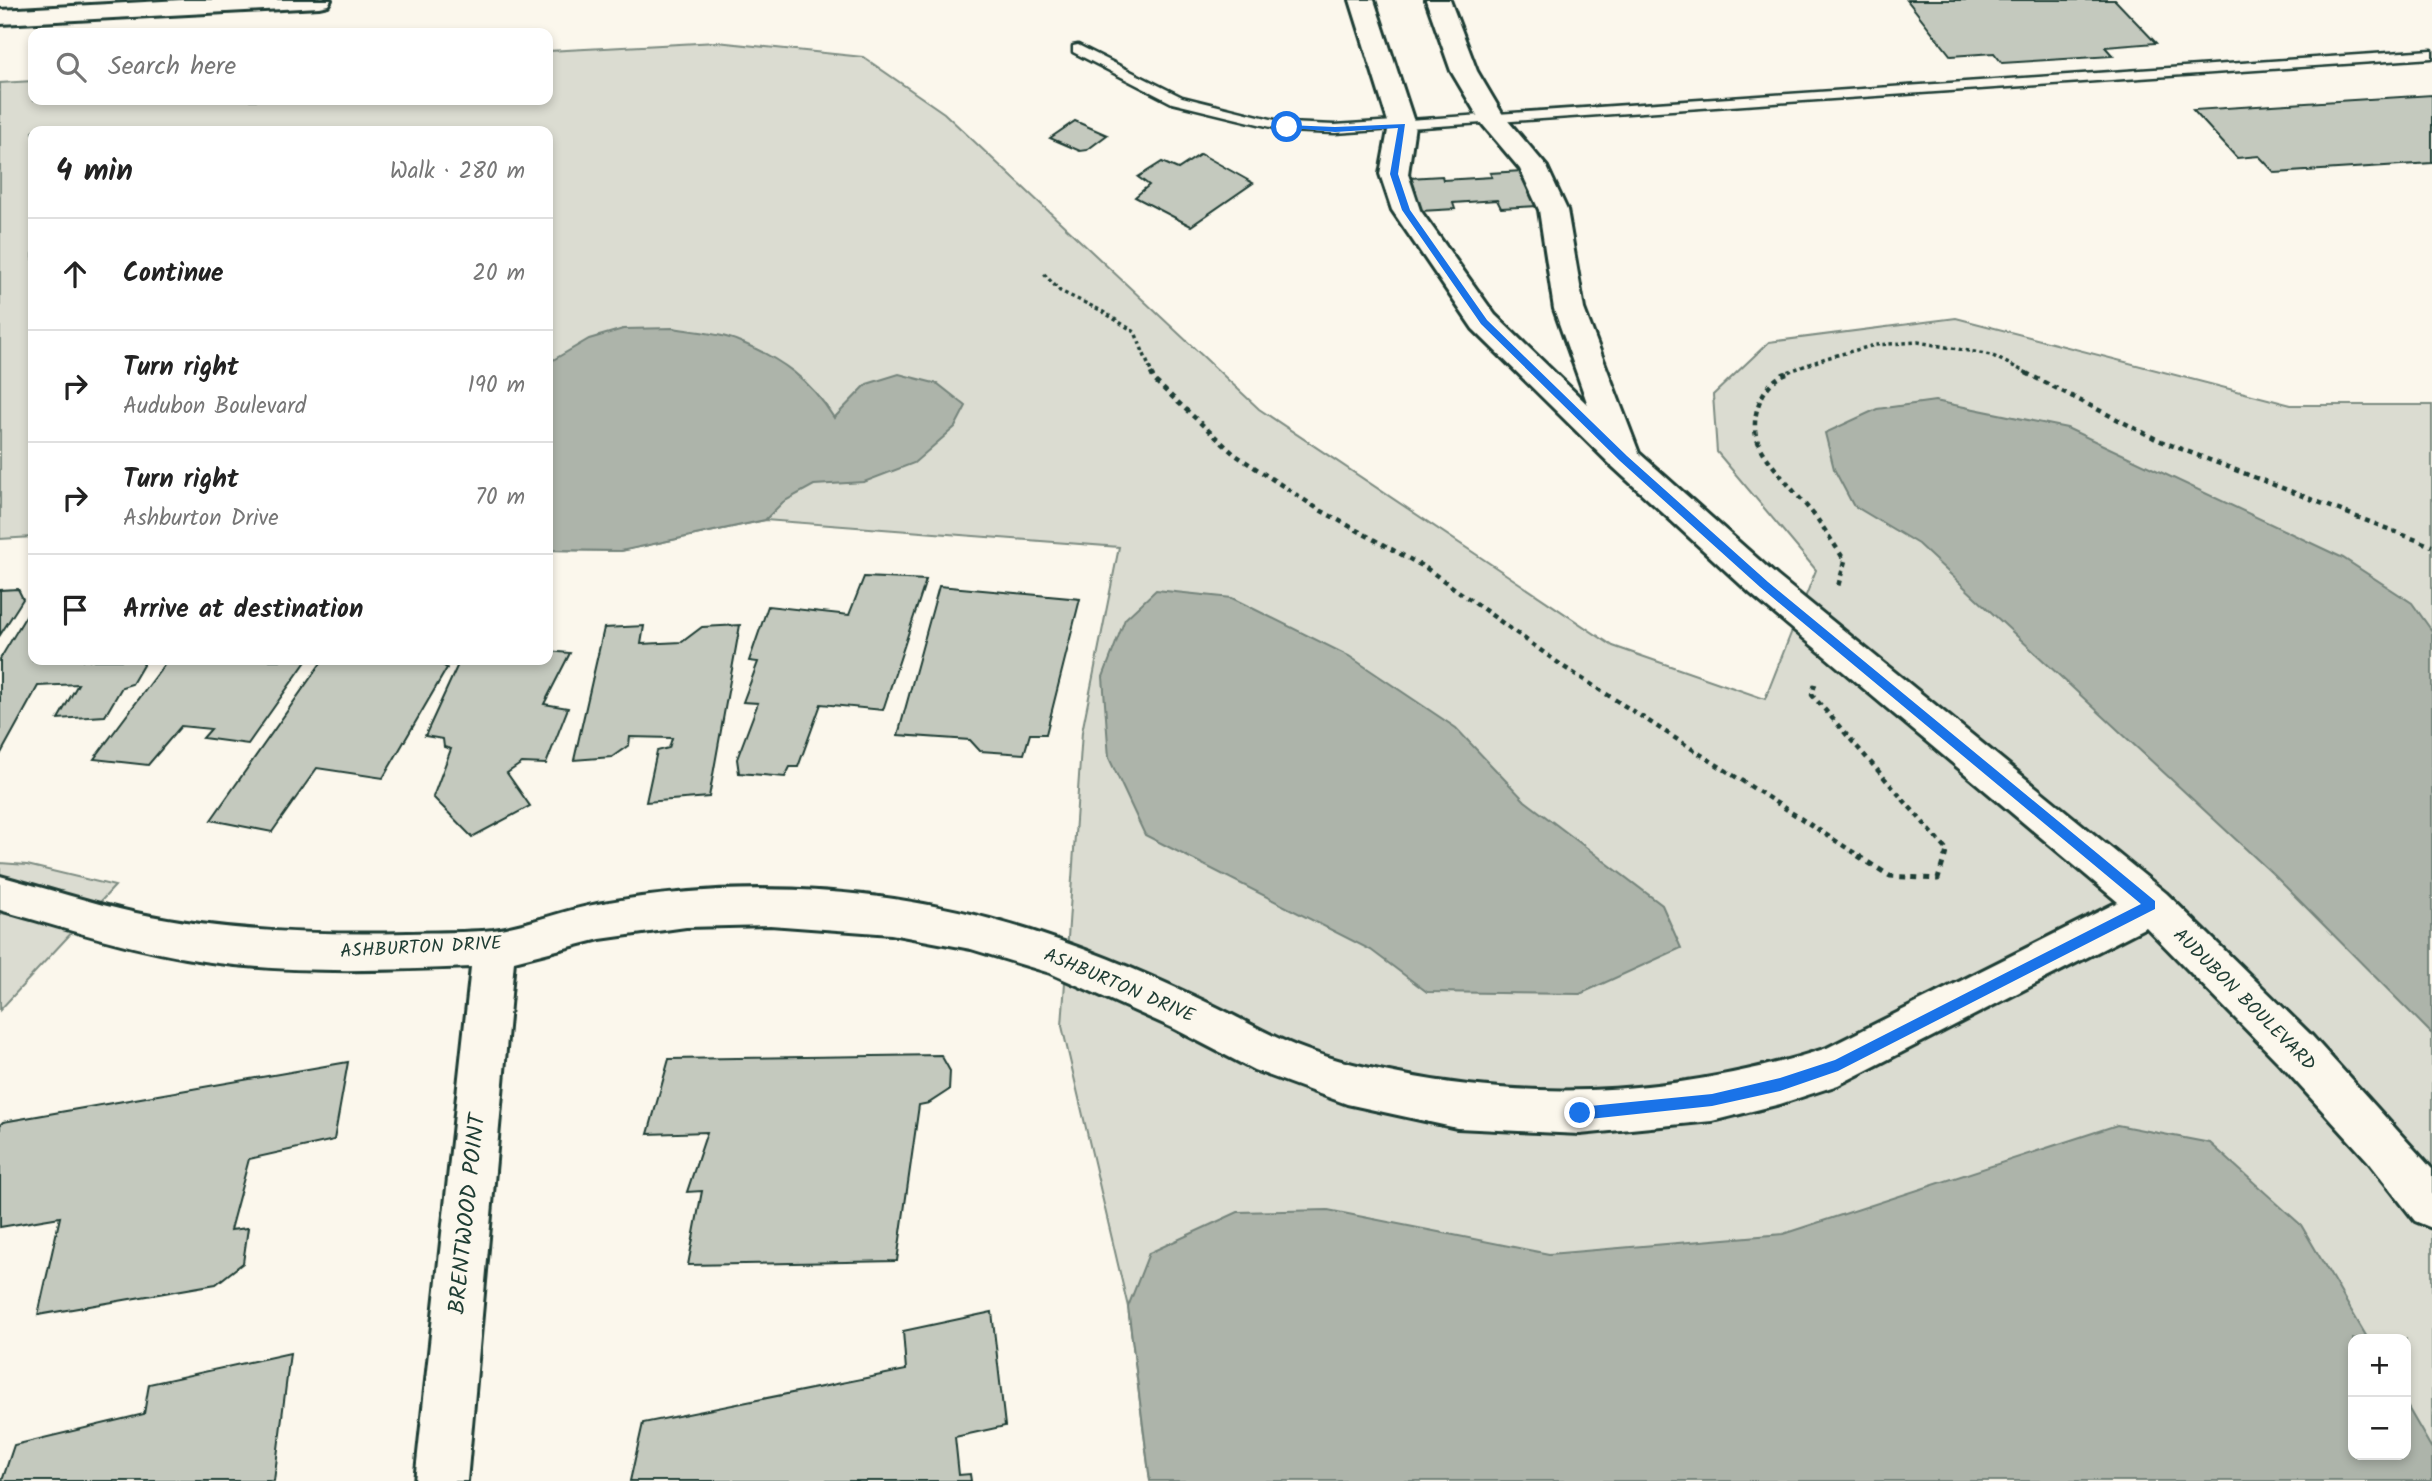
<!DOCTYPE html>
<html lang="en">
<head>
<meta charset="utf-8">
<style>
  body { margin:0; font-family:Kalam,sans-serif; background:#f6f6f6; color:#222 }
  .controls { position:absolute; right:21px; bottom:21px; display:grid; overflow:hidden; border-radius:14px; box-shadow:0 4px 10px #0003 }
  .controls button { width:63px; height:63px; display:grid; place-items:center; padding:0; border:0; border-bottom:2px solid #e0e0e0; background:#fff; color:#222; font:35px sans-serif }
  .stop { position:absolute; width:21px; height:21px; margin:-16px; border:5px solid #1a73e8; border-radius:50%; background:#fff }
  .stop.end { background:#1a73e8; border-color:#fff; box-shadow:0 2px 7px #0008 }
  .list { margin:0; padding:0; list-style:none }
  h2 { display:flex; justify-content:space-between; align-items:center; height:91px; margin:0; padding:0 28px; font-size:30px }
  h2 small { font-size:23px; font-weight:400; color:#767676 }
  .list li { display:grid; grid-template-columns:46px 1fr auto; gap:21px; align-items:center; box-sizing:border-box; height:112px; padding:0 28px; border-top:2px solid #e0e0e0 }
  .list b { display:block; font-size:26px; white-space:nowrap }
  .list p { margin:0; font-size:23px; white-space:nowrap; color:#767676 }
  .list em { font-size:23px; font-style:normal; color:#767676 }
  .icon { flex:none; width:38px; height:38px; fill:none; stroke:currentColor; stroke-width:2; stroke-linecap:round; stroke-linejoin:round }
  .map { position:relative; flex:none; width:2432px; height:1481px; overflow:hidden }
  .search { position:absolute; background:#fff; box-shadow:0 4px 10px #0003; left:28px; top:28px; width:525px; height:77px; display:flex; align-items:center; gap:18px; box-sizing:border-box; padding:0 24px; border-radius:14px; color:#767676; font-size:26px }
  .panel { position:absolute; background:#fff; box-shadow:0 4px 10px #0003; left:28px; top:126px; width:525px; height:539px; border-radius:14px }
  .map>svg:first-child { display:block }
  .green { fill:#dbdcd1; stroke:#7d8c82; stroke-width:2; fill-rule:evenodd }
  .water { fill:#adb4aa; stroke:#74847b; stroke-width:2 }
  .building { fill:#c4c9be; stroke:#1f3d34; stroke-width:2 }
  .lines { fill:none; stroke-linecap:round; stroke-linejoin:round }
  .lane-casing { stroke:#1f3d34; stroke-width:5 }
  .street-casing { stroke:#1f3d34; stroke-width:6 }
  .primary-casing { stroke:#1f3d34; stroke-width:6 }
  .path-far2 { stroke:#1f3d34; stroke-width:3.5; stroke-dasharray:3.5 3.5; stroke-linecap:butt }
  .path-far1 { stroke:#1f3d34; stroke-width:4.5; stroke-dasharray:5 5; stroke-linecap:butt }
  .path { stroke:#1f3d34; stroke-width:5; stroke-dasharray:6 6; stroke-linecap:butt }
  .lane { fill:#fbf7ec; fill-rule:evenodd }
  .street { fill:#fbf7ec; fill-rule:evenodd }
  .primary { fill:#fbf7ec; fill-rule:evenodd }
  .route { fill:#1a73e8 }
  .labels { text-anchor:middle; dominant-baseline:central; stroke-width:5; stroke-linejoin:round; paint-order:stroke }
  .street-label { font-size:19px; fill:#1f3d34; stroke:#fbf7ec }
  .near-street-label { font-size:23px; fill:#1f3d34; stroke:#fbf7ec }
</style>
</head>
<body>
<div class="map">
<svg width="2432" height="1481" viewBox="0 0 2432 1481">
  <rect width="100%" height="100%" fill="#fbf7ec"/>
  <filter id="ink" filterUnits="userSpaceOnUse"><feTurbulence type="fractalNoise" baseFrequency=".0143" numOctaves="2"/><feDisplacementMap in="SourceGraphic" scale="14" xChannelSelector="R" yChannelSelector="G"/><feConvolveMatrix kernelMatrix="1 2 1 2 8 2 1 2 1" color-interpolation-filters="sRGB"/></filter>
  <g filter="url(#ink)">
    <g class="green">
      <path d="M717,42L863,57L944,113L1259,409L1613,646L1765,699L1816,570L1717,452L1713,395L1769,342L1956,318L2291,405H2432V1481H1150L1128,1307L1062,1026L1082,732L1119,547L765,520L621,551L548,550V131H33V537L0,539V83L33,81V100H548V51ZM2353,1339H2406V1455H2353Z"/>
      <path d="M0,863L27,865L115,886L0,1010Z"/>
    </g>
    <g class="water">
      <path d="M674,328C694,332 720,333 738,341C780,358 811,380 834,418L867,384L899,374L938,384L966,406L955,427L914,463L864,482L814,485L783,502L765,520L621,551L548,550V363L589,339L623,329Z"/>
      <path d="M1935,401L2067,428L2343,558L2412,603L2432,631V1034L2273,874L1918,544L1853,505L1834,469L1825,433L1877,409Z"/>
      <path d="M1156,590L1232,598L1349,656L1456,728L1525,801L1662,905L1681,948L1580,994L1427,992L1371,950L1145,835L1109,758L1103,677L1125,619Z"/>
      <path d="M2117,1125L2210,1143L2301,1225L2368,1339H2353V1455H2406V1404L2432,1449V1481H1150L1128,1307L1149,1253L1238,1212L1328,1210L1549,1254L1783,1234Z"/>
    </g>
    <g class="building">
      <path d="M1907,0H2115L2156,43L2105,47L2113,56L2002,63L1994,53L1951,56Z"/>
      <path d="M2432,95V163L2275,173L2259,156L2237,158L2193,110Z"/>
      <path d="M1075,121L1107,135L1087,150L1080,151L1050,138Z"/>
      <path d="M1201,154L1253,183L1191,226L1135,197L1149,185L1138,177L1162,162L1178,169Z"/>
      <path d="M1522,171L1537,206L1501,208L1497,200L1453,203L1455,209L1421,211L1409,178L1442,176L1443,180L1492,177L1490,173Z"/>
      <path d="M864,577L926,580L883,710L821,704L798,767H790L785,777L739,773L737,759L758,703L743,702L758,662L749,661L768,606L849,615Z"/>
      <path d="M939,586L1080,599L1046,734H1030L1024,754L980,751L970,740L898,735Z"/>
      <path d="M18,589L23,599L0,635V590Z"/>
      <path d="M33,604V660H146L132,684L122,687L105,716L58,719L78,684L38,686L0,755V659Z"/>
      <path d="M740,625L709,797L646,802L657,751L669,748L672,738L630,737L629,745L612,757L574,760L604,628L644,626L641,644L682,642L702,627Z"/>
      <path d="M548,651L570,653L544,704L568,708L546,764L522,763L507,773L530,806L472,837L433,797L451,749L444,747L443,739L425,736L460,660H548Z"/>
      <path d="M168,660H307L248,744L203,738L211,729L181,726L148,765L94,759Z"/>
      <path d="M323,660H440L438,662L447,668L383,778L317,768L272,832L211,820Z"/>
      <path d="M941,1055L950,1071L949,1090L929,1103L919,1105L897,1261L688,1265L702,1191L687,1192L707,1132L648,1134L669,1059Z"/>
      <path d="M348,1062L334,1140L249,1159L230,1230L248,1228L243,1263L216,1284L38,1315L60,1217L0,1227V1125L3,1122Z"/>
      <path d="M992,1312L1005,1426L955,1437L959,1475L970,1474L971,1481H630L643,1423L906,1370L903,1331Z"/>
      <path d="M290,1353L274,1481H2L14,1445L144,1414L149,1384Z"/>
    </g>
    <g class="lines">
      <defs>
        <path id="lane" d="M1078,45L1182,97L1287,123L1335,125L2432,50V58L1335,133L1287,131L1172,103L1073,52V46Z"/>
        <path id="street" d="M1350,0H1374L1415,125L1408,174L1420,210L1495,315L1588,405L1554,309L1539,210L1520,169L1483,125L1451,71L1426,0H1450L1477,71L1503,115L1547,167L1567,210L1584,309L1639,453L1777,576L2166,893L2312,1036L2432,1169V1228L2415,1221L2368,1161L2280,1064L2146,927L1838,1085L1780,1104L1712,1121L1580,1134L1457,1128L1347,1104L1254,1070L1173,1028L1050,973L971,949L891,934L770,925L686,927L600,939L514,961L467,1481H415L471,967C392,970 313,973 235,965C154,957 77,932 0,910V876C45,888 91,903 136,913C226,932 317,935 408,933C436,932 466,933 493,930C530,925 566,909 603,903C698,886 799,885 894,899C1004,915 1107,954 1206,1002C1232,1014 1256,1028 1282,1040C1319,1057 1359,1066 1399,1074C1541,1103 1689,1093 1827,1048L2118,902L1751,594L1612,466L1473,329L1392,210L1380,174L1389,125Z"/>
        <path id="primary" d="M181,0H331L328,5L319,7L0,24V10Z"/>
      </defs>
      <use href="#lane" class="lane-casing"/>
      <use href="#street" class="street-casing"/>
      <use href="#primary" class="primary-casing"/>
      <g class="path-far2">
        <path d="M1044,274L1060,291L1100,310L1135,332L1152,374"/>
        <path d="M1782,374L1826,358L1875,345L1918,342L1991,355L2029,374"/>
      </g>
      <g class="path-far1">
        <path d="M1151,373L1154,380L1234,454L1318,509L1426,568L1564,667L1861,857"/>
        <path d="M1787,373C1764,381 1751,412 1756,436C1761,458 1803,500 1818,520C1827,533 1836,547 1845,561L1837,590"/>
        <path d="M2026,373L2158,440L2432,546"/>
        <path d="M1815,684L1812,695L1947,850L1945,857"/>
      </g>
      <path class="path" d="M1858,856L1890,876L1938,879L1945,856"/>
      <use href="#lane" class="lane"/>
      <use href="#street" class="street"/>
      <use href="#primary" class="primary"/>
    </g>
  </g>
  <path class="route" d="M1405,124L1398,174L1410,210L1487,320L1627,456L1768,582L2155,901V909L1838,1071L1780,1091L1712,1106L1580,1120L1576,1118L1574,1113L1580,1107L1712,1094L1780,1078L1835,1060L2141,904L1760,587L1620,461L1481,324L1402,210L1390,174L1398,128L1335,132L1283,127L1287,125L1335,127Z"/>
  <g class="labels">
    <g class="street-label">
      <text transform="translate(421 948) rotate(-3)">ASHBURTON DRIVE</text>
      <text transform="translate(1119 986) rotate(23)">ASHBURTON DRIVE</text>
      <text transform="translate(2244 1000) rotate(45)">AUDUBON BOULEVARD</text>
    </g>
    <g class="near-street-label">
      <text transform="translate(468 1214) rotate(-84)">BRENTWOOD POINT</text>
    </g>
  </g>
</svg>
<div class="controls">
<button>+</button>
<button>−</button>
</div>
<div class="stop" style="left:1287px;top:127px"></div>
<div class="stop end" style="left:1580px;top:1113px"></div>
<div class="search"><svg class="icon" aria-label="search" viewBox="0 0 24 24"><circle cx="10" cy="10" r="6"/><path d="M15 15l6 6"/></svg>Search here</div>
<section class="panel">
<h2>4 min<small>Walk · 280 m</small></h2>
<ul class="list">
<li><svg class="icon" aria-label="ahead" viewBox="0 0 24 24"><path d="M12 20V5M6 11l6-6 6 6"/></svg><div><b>Continue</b></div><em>20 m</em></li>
<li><svg class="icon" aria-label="right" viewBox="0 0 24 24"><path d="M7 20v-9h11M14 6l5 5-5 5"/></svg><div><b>Turn right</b><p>Audubon Boulevard</p></div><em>190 m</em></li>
<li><svg class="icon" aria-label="right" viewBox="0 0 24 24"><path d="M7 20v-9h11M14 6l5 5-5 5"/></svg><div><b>Turn right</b><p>Ashburton Drive</p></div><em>70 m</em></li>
<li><svg class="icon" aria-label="arrive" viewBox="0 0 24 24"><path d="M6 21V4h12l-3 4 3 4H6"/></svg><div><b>Arrive at destination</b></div></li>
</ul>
</section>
</div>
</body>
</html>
